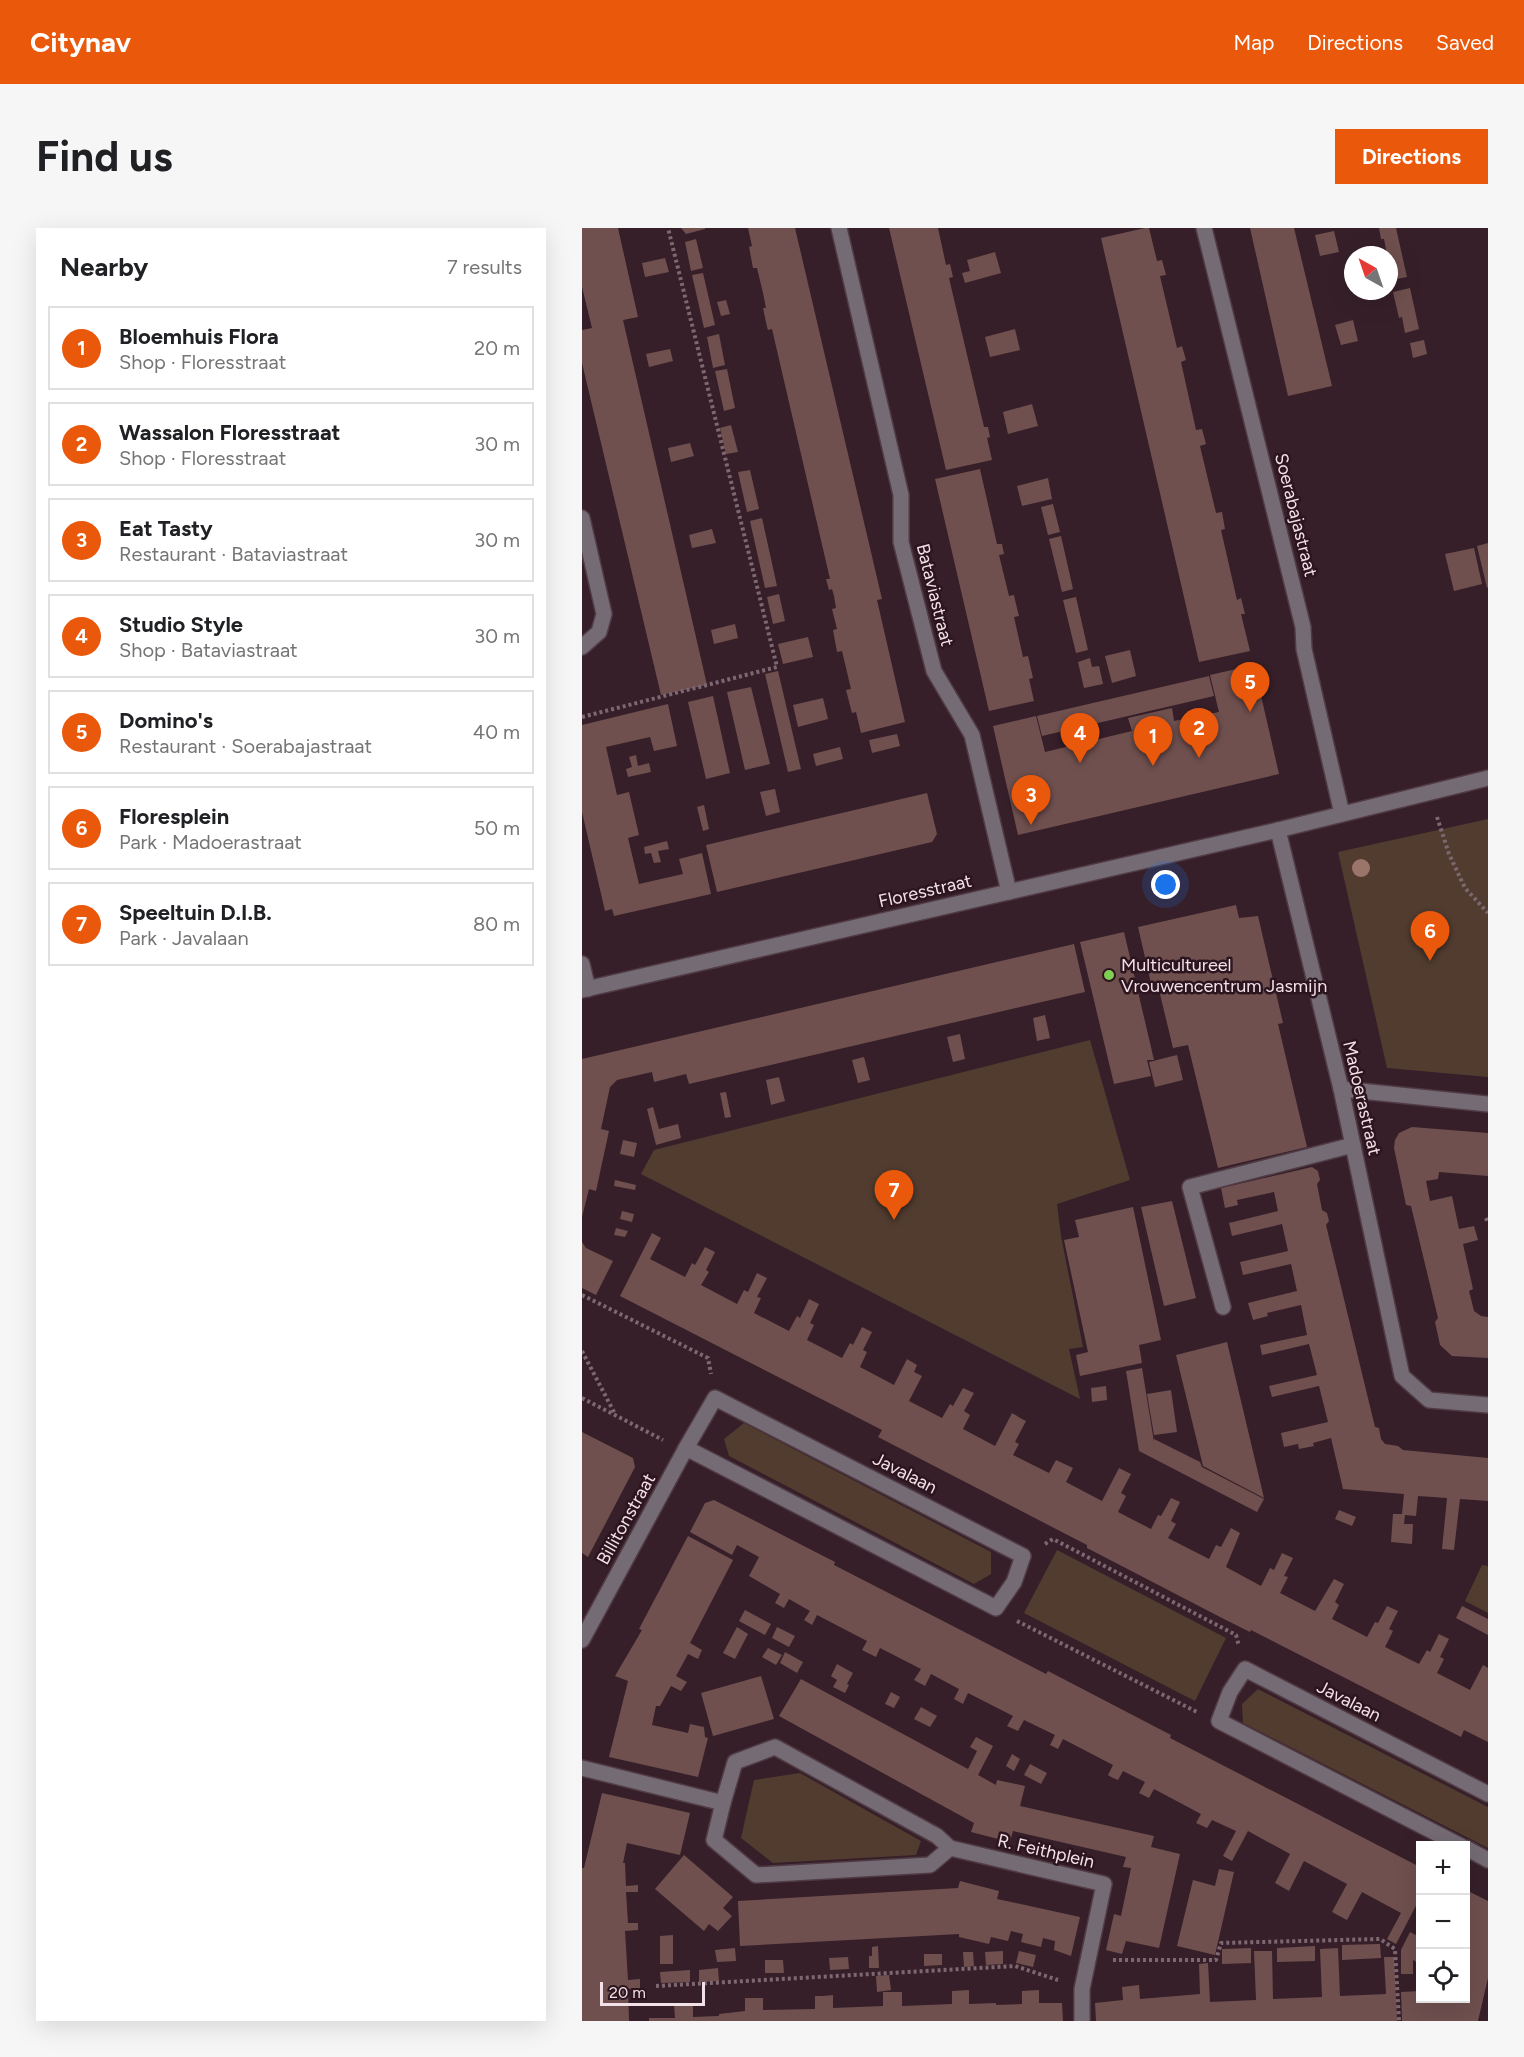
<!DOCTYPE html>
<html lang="en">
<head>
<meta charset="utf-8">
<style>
  body { margin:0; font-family:Figtree,sans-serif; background:#f6f6f6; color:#202124 }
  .controls { position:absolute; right:18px; bottom:18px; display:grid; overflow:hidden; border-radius:0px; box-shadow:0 6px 24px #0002 }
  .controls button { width:54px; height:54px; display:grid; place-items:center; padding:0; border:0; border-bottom:2px solid #e0e0e0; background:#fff; color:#202124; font:30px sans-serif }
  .compass { position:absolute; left:762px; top:18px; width:54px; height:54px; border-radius:50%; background:#fff; box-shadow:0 6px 24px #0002; rotate:320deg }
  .scale { position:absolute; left:18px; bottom:15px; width:105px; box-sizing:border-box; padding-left:6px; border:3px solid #f2e1e7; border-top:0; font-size:16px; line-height:21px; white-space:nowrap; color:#f2e1e7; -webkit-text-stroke:4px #2c151f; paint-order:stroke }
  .you { position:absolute; left:584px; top:657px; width:21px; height:21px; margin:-15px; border:4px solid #fff; border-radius:50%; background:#1a73e8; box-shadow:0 0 0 9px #1a73e833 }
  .badge { display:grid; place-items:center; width:39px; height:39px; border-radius:50%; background:#ea580c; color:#fff; font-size:20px; font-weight:700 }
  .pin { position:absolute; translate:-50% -50px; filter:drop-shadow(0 2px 3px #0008) }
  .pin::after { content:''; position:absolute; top:32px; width:21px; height:18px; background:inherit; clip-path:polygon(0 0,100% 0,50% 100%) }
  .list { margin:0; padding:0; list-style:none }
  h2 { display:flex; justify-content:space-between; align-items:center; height:78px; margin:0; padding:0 24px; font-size:26px }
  h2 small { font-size:20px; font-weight:400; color:#757577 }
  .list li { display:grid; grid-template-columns:39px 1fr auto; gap:18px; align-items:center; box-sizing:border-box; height:84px; margin:0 12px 12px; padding:0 12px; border:2px solid #e0e0e0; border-radius:0px }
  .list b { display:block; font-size:22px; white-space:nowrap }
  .list p { margin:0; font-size:20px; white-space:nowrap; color:#757577 }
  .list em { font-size:20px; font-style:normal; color:#757577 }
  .icon { flex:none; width:33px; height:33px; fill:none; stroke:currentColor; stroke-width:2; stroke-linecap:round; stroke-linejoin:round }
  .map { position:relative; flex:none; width:906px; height:1793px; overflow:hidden; border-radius:0px }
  header { display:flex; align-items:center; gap:36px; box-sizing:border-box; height:84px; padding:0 30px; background:#ea580c; color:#fff }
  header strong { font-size:28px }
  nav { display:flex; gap:33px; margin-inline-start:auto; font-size:21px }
  .intro { display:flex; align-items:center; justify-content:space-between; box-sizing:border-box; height:144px; padding:0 36px }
  h1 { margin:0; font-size:42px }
  .button { padding:15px 27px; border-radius:0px; background:#ea580c; color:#fff; font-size:21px; font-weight:700 }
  main { display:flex; gap:36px; padding:0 36px }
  aside { flex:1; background:#fff; border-radius:0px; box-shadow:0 6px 24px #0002 }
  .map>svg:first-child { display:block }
  .green { fill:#523c30 }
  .building { fill:#6f504f }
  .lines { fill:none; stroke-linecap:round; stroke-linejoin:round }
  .minor-casing { stroke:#503a44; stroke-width:18 }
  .path { stroke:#7d6871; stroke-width:4; stroke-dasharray:3 3; stroke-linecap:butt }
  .minor { stroke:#746b74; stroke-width:15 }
  .tree { fill:#9c756a }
  .poi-dot { fill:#7fd052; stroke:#2c151f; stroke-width:2 }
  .labels { text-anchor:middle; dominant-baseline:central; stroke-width:5; stroke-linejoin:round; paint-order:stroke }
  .street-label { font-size:18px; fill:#f2e1e7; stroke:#2c151f }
  .poi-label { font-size:18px; fill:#f2e1e7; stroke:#2c151f; text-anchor:start }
</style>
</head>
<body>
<header>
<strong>Citynav</strong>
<nav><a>Map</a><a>Directions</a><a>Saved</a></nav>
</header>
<div class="intro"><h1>Find us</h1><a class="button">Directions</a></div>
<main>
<aside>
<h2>Nearby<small>7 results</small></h2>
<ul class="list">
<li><span class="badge">1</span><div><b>Bloemhuis Flora</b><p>Shop · Floresstraat</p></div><em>20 m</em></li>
<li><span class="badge">2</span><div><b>Wassalon Floresstraat</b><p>Shop · Floresstraat</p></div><em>30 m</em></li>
<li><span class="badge">3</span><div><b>Eat Tasty</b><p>Restaurant · Bataviastraat</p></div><em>30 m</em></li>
<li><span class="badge">4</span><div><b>Studio Style</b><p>Shop · Bataviastraat</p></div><em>30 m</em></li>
<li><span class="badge">5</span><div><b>Domino's</b><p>Restaurant · Soerabajastraat</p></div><em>40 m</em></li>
<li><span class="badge">6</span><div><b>Floresplein</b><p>Park · Madoerastraat</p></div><em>50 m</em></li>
<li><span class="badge">7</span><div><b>Speeltuin D.I.B.</b><p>Park · Javalaan</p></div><em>80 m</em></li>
</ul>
</aside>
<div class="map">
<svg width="906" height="1793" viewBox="0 0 906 1793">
  <rect width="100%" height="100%" fill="#361f29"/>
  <g class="green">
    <path d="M906,591V849L805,840L756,624Z"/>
    <path d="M508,812L548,952L475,976L479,1008L501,1119L487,1121L498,1171L59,946L72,922Z"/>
    <path d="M162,1195L409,1324V1346L392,1356L147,1228L142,1211Z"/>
    <path d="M475,1322L644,1410L613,1473L442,1385Z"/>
    <path d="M900,1337L906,1338V1385L883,1373Z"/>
    <path d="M676,1461L906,1579V1620L661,1495L660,1476Z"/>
    <path d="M218,1545L339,1613L334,1627L191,1635L159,1610L172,1552Z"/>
  </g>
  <g class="building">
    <path d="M0,0H36L56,89L41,92L125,457L79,467L0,135V102L10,100L0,59Z"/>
    <path d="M99,0H123V1L104,6Z"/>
    <path d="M166,0H213L300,371L295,372L323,494L279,505L274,484L270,485L264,462L269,461L260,423L255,424L251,402L255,401L250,381L254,380L252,368L250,361L247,362L244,351H248L190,101L186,102L185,99L181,80H184L181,65L175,40H171L167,19L170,18Z"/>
    <path d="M307,0H356L364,37L368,36L371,49L367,50L402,199H406L408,209L405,210L410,232L364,242Z"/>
    <path d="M563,0H567L575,33L580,32L584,47L578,48L595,120L600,118L604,132L599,134L614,202L620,201L624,216L618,218L634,285L640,284L643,301L639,302L655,372L659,370L663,386H659L668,423L617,434L519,10Z"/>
    <path d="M668,0H712L750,158L706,168Z"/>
    <path d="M797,0H814L825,49L810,52L807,27H805L802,11H799Z"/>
    <path d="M752,3L757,24L738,28L733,7Z"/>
    <path d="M114,11L121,40L109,43L103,14Z"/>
    <path d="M413,24L419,45L383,55L380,45L388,43L385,32Z"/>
    <path d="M83,30L87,44L63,49L60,35Z"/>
    <path d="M121,45L133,97L122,100L110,47Z"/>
    <path d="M828,60L837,101L823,105L820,89L817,90L811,64Z"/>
    <path d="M144,72L148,86L139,88L135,74Z"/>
    <path d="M771,92L776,113L759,117L753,97Z"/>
    <path d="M433,101L438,122L408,129L403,109Z"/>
    <path d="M137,106L143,137L131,140L125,109Z"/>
    <path d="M842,112L845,126L831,130L828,115Z"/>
    <path d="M88,121L91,133L67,139L64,126Z"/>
    <path d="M145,141L153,180L142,183L133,143Z"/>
    <path d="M450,176L456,198L426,206L421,184Z"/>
    <path d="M149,197L156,224L144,226L138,200Z"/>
    <path d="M108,215L112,228L89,234L86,220Z"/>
    <path d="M398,241L415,316H420L422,326L417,327L427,368L432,367L433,372L437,388L432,389L441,429L446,428L451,450L447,451L452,473L407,483L353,251Z"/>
    <path d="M168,242L177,281L165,284L156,244Z"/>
    <path d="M466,250L470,271L440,278L435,258Z"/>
    <path d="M471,276L478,304L466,307L459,279Z"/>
    <path d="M180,290L195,358L183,360L168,293Z"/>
    <path d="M130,301L134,315L110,320L107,307Z"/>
    <path d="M479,308L491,361L480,364L467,311Z"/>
    <path d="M906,315V359L905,360L895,318Z"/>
    <path d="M892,320L900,356L872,363L863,326Z"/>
    <path d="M197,366L203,393L191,396L185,369Z"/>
    <path d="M494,369L506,422L494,425L481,372Z"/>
    <path d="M153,396L156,410L132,416L129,402Z"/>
    <path d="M226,409L231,429L201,436L196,416Z"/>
    <path d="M548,422L554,448L530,455L523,428Z"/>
    <path d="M508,430L510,439L517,438L521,456L502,460L496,434Z"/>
    <path d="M672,437L697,546L436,607L411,498L454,488L463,524L550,503L546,490L590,480L592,493L637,484L628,447Z"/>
    <path d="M196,443L219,541L206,544L183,446Z"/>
    <path d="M627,448L632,468L460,508L455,488Z"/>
    <path d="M169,459L188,536L163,542L145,464Z"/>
    <path d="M131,468L148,545L124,551L106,474Z"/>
    <path d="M241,470L246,491L216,499L211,477Z"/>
    <path d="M86,476L95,518L72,523L68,509L24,519L35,567L47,564L57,607L46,610L57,656L101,646L97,631L120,625L129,666L32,688L30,681L23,683L0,584V497Z"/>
    <path d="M315,506L318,518L290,525L287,512Z"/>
    <path d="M258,519L261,531L234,538L231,526Z"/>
    <path d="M54,527L56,538L67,535L69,544L46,549L44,541L50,539L47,529Z"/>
    <path d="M193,561L198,584L184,588L178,564Z"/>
    <path d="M345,565L355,606L350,614L135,664L124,617Z"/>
    <path d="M122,577L127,601L121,603L115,579Z"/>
    <path d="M85,613L87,621L76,623L79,634L72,635L69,625L63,626L62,619Z"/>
    <path d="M654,677L657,690L676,688L701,795L696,796L725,919L636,940L606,817L591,820L577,762L571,764L556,699Z"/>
    <path d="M542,704L572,832H565L569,848L532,856L498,714Z"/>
    <path d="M492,716L503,764L107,856L104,846L72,854L70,844L35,852L28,859L19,901L27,903L14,963L7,961L0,989V831Z"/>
    <path d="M463,787L468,810L455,813L451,790Z"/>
    <path d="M378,806L383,831L371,834L365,809Z"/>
    <path d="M595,827L601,852L573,859L567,834Z"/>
    <path d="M282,829L288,852L276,855L270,832Z"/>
    <path d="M197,849L203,873L189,877L184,852Z"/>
    <path d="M144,864L149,889L143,890L138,865Z"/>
    <path d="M71,879L77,901L96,896L99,910L74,917L65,881Z"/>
    <path d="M830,899L906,905V948L857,944L856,951L844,953L848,973L870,968L877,1001L892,998L896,1012L881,1016L891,1061L887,1063L892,1083L899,1088L906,1089V1130L870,1128L858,1117L853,1094L856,1090L829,978L824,977L812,920L813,912L817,905Z"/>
    <path d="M41,912L55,915L52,929L38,926Z"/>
    <path d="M730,939L736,943L738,952L735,956L740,982L745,985L747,993L744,997L793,1199L797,1200L799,1211L803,1216L816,1218L821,1222L906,1230V1273L878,1271L872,1322L860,1321L865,1270L836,1268L834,1288L823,1287L822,1296H831L830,1316L809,1314L811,1286H820L822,1266L761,1261L749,1210L731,1215L732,1218L717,1221L716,1216L702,1219L699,1205L746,1194L737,1158L690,1169L687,1158L735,1147L727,1116L680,1127L678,1117L725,1107L719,1077L685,1085L686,1088L671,1092L666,1075L715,1063L709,1036L661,1047L658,1034L706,1023L700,996L650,1008L647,995L696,983L692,964L655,972L656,977L643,980L639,960Z"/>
    <path d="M33,952L54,957L53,962L32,958Z"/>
    <path d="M590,973L614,1070L582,1078L559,979Z"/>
    <path d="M551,979L579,1112L557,1117L560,1135L498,1148L494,1127L506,1124L482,1012L497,1009L493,992Z"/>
    <path d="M40,983L52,986L50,994L38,991Z"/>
    <path d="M34,1000L46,1003L43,1009L32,1007Z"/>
    <path d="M70,1005L79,1010L68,1031L103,1049L110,1035L113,1037L123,1019L133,1024L124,1042L127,1044L119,1057L155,1076L162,1062L166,1064L175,1045L185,1050L175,1069L179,1070L172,1085L207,1103L215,1088L218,1090L227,1071L237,1076L228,1095L232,1097L225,1112L260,1130L268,1115L271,1117L280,1099L290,1104L281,1122L285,1124L278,1139L312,1157L325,1131L335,1137L332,1144L340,1148L327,1173L360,1190L368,1176L371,1178L381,1160L392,1165L382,1183L388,1187L381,1201L413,1218L430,1185L440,1191L444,1193L433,1214L437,1216L431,1227L467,1245L474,1232L491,1240L484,1254L520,1273L537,1240L549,1246L539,1265L544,1268L536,1284L569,1301L576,1287L579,1288L589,1270L598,1274L589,1293L594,1296L586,1310L627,1331L634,1317L639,1319L649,1300L658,1305L644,1339L679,1358L688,1340L692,1342L700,1325L711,1330L702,1348L706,1349L698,1365L733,1383L752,1351L762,1356L753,1374L757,1377L750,1391L785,1409L793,1394L796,1395L805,1378L816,1383L807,1401L811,1403L803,1419L837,1436L845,1422L848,1424L857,1406L867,1411L858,1429L862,1431L855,1445L888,1462L901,1437L906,1440V1514L882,1502L879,1509L669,1402L668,1404L640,1390L505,1320V1317L296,1209L300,1202L38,1068Z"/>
    <path d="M0,1014L4,1020L31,1033L14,1067L0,1060Z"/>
    <path d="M645,1114L682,1270L621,1238L594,1127Z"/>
    <path d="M560,1140L572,1214V1211L618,1234L620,1239L682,1271L675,1284L557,1223L544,1143Z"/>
    <path d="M524,1158L525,1172L510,1174L509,1160Z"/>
    <path d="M589,1162L595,1204L572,1207L565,1166Z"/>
    <path d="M0,1204L51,1230L53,1239L6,1329L0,1325Z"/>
    <path d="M132,1272L253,1334L252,1337L464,1446L466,1443L589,1507L588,1510L838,1639V1670L814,1716L805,1711L819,1685L780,1664L765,1692L750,1684L765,1656L722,1633L707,1663L693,1655L708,1626L666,1603L650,1633L641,1628L654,1603L630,1592L625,1600L614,1595L619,1586L572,1561L567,1570L557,1565L563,1554L541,1543L536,1552L529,1549L526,1547L531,1537L481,1511L476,1521L468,1517L473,1507L442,1492L436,1503L425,1498L431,1488L386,1465L381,1476L372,1471L377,1461L349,1446L343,1458L332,1452L339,1441L298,1420L294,1429L280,1422L285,1413L235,1387L230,1397L222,1392L228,1383L207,1371L202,1380L193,1375L198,1366L167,1348L177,1329L155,1317L150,1327L108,1304L123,1275Z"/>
    <path d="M757,1282L774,1289L770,1298L753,1291Z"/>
    <path d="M106,1308L151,1332L108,1415L120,1422L116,1431L106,1426L94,1448L105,1454L99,1463L89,1458L78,1478H74L70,1497L106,1505L108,1496L122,1499L123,1509L126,1510L116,1549L27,1529L46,1453L33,1448L60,1402L57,1401Z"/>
    <path d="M880,1378L906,1391V1407L874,1390Z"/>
    <path d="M163,1382L189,1396L183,1407L157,1393Z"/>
    <path d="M155,1399L166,1406L153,1431L141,1425Z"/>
    <path d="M195,1399L213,1408L207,1419L190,1410Z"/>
    <path d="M186,1420L200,1427L194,1437L180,1429Z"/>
    <path d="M203,1424L221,1434L215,1445L198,1435Z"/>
    <path d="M255,1436L271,1445L265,1456L267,1457L263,1465L251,1459L255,1452L249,1448Z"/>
    <path d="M179,1448L192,1491L131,1508L119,1465Z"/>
    <path d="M219,1451L386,1541L395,1523L388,1519L394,1509L411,1518L396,1547L414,1557L415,1552L443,1558L438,1578L572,1608L569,1619L598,1626L577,1720L544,1713L540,1726L524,1722L532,1686L539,1688L549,1640L541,1639L544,1629L431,1603L428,1614L389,1604L392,1595L197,1488Z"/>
    <path d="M309,1464L318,1469L312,1480L303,1476Z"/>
    <path d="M339,1479L355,1488L348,1499L332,1491Z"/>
    <path d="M430,1526L438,1531L432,1543L424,1538Z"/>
    <path d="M448,1536L465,1545L459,1556L442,1547Z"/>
    <path d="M20,1565L108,1585L98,1627L45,1615L41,1635H43L44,1658L56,1657V1664H44L46,1695H56V1702L43,1703L46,1752L58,1751V1760L46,1761L47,1793H0V1640H2Z"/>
    <path d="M102,1627L151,1669L141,1680L150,1688L136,1703L127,1696L122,1703L73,1661Z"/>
    <path d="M637,1641L652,1644L633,1727L595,1718L611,1652L633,1658Z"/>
    <path d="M378,1653L417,1663L415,1671L498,1689L489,1728L472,1722L473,1713L461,1710L459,1719L439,1714L441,1706L429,1703L426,1713L409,1709L407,1716L377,1709V1706L158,1718L156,1673L376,1660Z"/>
    <path d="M884,1662L906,1673V1750L896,1793H820L819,1764L838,1763V1770H884Z"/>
    <path d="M828,1704L838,1709L834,1720L838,1722V1736L831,1732V1746H819V1722Z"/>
    <path d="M91,1707V1736H78V1708Z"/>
    <path d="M798,1716L799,1730L760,1732V1717Z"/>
    <path d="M296,1718L297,1740H287V1728H290V1719Z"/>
    <path d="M733,1718V1733L695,1734V1720Z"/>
    <path d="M153,1720L154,1733L135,1734L133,1722Z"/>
    <path d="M669,1720V1735L640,1736V1721Z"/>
    <path d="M756,1720L758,1768L804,1766L802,1729H812L815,1793H514L513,1775L541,1772L540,1759L557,1757L558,1771L618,1766L617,1736L626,1735L628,1774L674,1772L672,1723H690L691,1771L740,1769L738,1721Z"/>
    <path d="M421,1723V1736L404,1737L403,1724Z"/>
    <path d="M437,1723L454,1727L451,1739L434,1735Z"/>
    <path d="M381,1724H391L392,1738L382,1739Z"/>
    <path d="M342,1726H360V1737L342,1738Z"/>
    <path d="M266,1729L267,1741L248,1742L247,1730Z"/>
    <path d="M183,1732H201L202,1745H183Z"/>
    <path d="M136,1740L137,1753L117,1754V1742Z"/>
    <path d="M108,1742V1754L79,1755L78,1744Z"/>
    <path d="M307,1747L309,1762L295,1764L294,1748Z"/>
    <path d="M387,1762V1776L414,1775V1777L440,1776V1763L457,1762V1775H480L481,1793H67V1790H93L92,1776H111V1789L137,1788V1786L163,1783V1770H181V1782L233,1781V1768H241L251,1767V1780L301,1778V1764H320V1778L370,1776V1763Z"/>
  </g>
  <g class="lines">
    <defs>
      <g id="minor">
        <path d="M257,0L319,267V314L352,443L390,507L427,664"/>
        <path d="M622,0L721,399L722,421L760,586"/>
        <path d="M0,290L22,386L17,404L0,419"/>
        <path d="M696,602L759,861L820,1148L847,1172L906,1177"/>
        <path d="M0,736L6,761"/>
        <path d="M0,762L696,602L906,550"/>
        <path d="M759,861L906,876"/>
        <path d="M641,1079L608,959L771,917"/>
        <path d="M133,1170L441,1328L432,1354L414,1380L104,1220Z"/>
        <path d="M0,1412L104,1220"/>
        <path d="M0,1540L141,1575L153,1534L193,1519L355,1608L368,1620L522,1656L500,1761V1793"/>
        <path d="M141,1575L132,1612L174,1647L348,1637L368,1620"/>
        <path d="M879,1618L637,1493L648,1464L663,1441L906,1566"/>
        <path d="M884,1620L906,1632"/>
      </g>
    </defs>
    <use href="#minor" class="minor-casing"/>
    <g class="path">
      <path d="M0,489L195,439L86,0"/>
      <path d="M855,589L867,626L883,660L906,685"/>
      <path d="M904,990L906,995"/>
      <path d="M0,1067L126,1130L129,1146"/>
      <path d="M0,1123L33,1186"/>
      <path d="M0,1170L81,1212"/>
      <path d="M463,1316L471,1311L654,1407L657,1418"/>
      <path d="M435,1393L615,1484"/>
      <path d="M531,1732H634L639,1715L798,1711L813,1721L817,1793"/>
      <path d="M74,1758L433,1738L476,1752"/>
    </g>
    <use href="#minor" class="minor"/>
  </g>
  <circle class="tree" cx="779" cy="640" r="9"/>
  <circle class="poi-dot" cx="527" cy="747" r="6"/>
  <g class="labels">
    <g class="street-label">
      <text transform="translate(714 287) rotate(76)">Soerabajastraat</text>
      <text transform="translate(353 367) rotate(76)">Bataviastraat</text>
      <text transform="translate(343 663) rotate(-13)">Floresstraat</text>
      <text transform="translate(780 870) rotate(77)">Madoerastraat</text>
      <text transform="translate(323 1245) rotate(27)">Javalaan</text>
      <text transform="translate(44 1291) rotate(-61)">Billitonstraat</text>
      <text transform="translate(767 1473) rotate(27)">Javalaan</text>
      <text transform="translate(464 1623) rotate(13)">R. Feithplein</text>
    </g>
    <g class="poi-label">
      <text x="539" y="737">Multicultureel<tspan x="539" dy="21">Vrouwencentrum Jasmijn</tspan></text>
    </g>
  </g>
</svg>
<div class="controls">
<button>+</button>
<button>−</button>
<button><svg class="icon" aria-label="locate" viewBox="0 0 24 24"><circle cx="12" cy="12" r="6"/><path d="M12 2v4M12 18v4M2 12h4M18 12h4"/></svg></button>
</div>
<svg class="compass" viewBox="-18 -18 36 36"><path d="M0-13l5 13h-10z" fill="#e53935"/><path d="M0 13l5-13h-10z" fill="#757577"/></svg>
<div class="scale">20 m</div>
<div class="you"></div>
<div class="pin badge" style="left:571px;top:538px">1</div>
<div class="pin badge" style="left:617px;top:530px">2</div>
<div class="pin badge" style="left:449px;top:597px">3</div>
<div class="pin badge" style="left:498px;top:535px">4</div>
<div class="pin badge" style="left:668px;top:484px">5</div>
<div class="pin badge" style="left:848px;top:733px">6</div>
<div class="pin badge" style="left:312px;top:992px">7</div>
</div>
</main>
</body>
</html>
